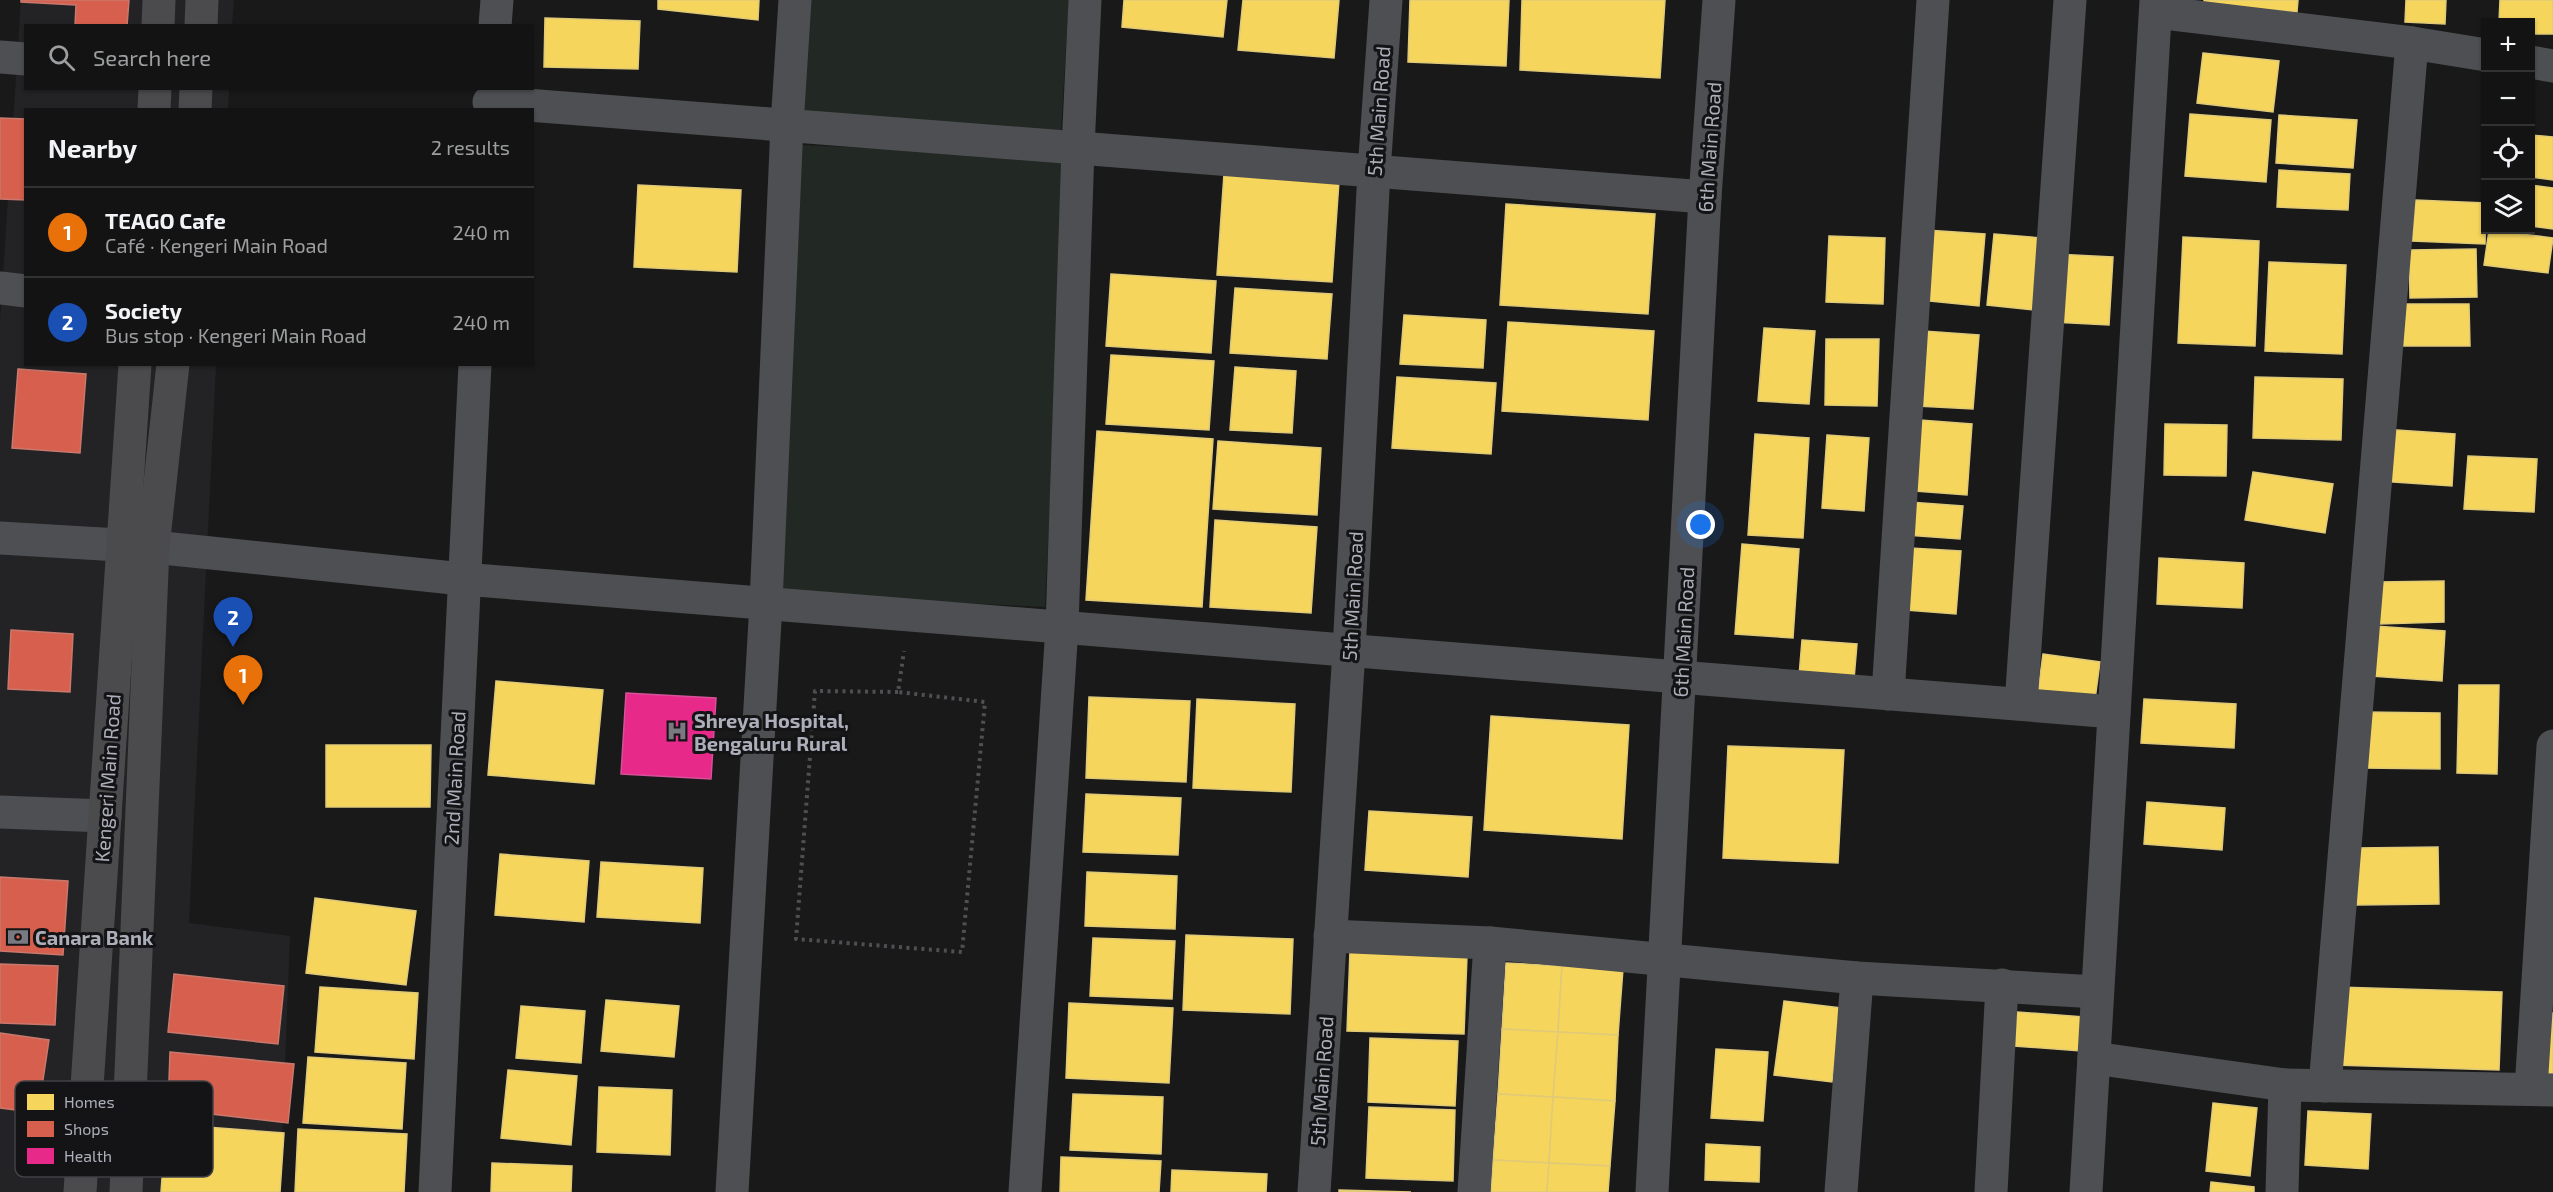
<!DOCTYPE html>
<html lang="en">
<head>
<meta charset="utf-8">
<style>
  body { margin:0; font-family:"Exo 2",sans-serif; background:#1c1c1c; color:#f1f3f6 }
  .controls { position:absolute; right:18px; top:18px; display:grid; overflow:hidden; border-radius:0px; box-shadow:0 2px 4px #0004 }
  .controls button { width:54px; height:54px; display:grid; place-items:center; padding:0; border:0; border-bottom:2px solid #323233; background:#131313; color:#f1f3f6; font:30px sans-serif }
  .you { position:absolute; left:1701px; top:525px; width:21px; height:21px; margin:-15px; border:4px solid #fff; border-radius:50%; background:#1a73e8; box-shadow:0 0 0 9px #1a73e833 }
  .badge { display:grid; place-items:center; width:39px; height:39px; border-radius:50%; background:#797a81; color:#fff; font-size:20px; font-weight:700 }
  .pin { position:absolute; translate:-50% -50px; filter:drop-shadow(0 2px 3px #0008) }
  .pin::after { content:''; position:absolute; top:32px; width:21px; height:18px; background:inherit; clip-path:polygon(0 0,100% 0,50% 100%) }
  .list { margin:0; padding:0; list-style:none }
  h2 { display:flex; justify-content:space-between; align-items:center; height:78px; margin:0; padding:0 24px; font-size:26px }
  h2 small { font-size:20px; font-weight:400; color:#9d9ea0 }
  .list li { display:grid; grid-template-columns:39px 1fr auto; gap:18px; align-items:center; box-sizing:border-box; height:90px; padding:0 24px; border-top:2px solid #323233 }
  .list b { display:block; font-size:22px; white-space:nowrap }
  .list p { margin:0; font-size:20px; white-space:nowrap; color:#9d9ea0 }
  .list em { font-size:20px; font-style:normal; color:#9d9ea0 }
  .icon { flex:none; width:33px; height:33px; fill:none; stroke:currentColor; stroke-width:2; stroke-linecap:round; stroke-linejoin:round }
  .map { position:relative; flex:none; width:2553px; height:1192px; overflow:hidden }
  .search { position:absolute; background:#131313; box-shadow:0 2px 4px #0004; left:24px; top:24px; width:510px; height:66px; display:flex; align-items:center; gap:15px; box-sizing:border-box; padding:0 21px; border-radius:0px; color:#9d9ea0; font-size:22px }
  .panel { position:absolute; background:#131313; box-shadow:0 2px 4px #0004; left:24px; top:108px; width:510px; height:258px; border-radius:0px }
  .map>svg:first-child { display:block }
  .built { fill:#232325 }
  .green { fill:#222823 }
  .homes { fill:#f6d55c; stroke:#e0ca78; stroke-width:1.5 }
  .shops { fill:#d6604d; stroke:#c9786d; stroke-width:1.5 }
  .health { fill:#e7298a; stroke:#d55198; stroke-width:1.5 }
  .lines { fill:none; stroke-linecap:round; stroke-linejoin:round }
  .path { stroke:#4f5053; stroke-width:4; stroke-dasharray:3 4.5; stroke-linecap:butt }
  .minor { stroke:#4e4f52; stroke-width:33 }
  .tertiary { stroke:#4e4f52; stroke-width:33 }
  .primary { stroke:#4b4b4e; stroke-width:33 }
  .labels { text-anchor:middle; dominant-baseline:central; stroke-width:6; stroke-linejoin:round; paint-order:stroke }
  .street-label { font-size:20px; fill:#acafb9; stroke:#141315 }
  .poi-label { font-size:20px; font-weight:bold; fill:#acafb9; stroke:#141315; text-anchor:start }
  .key { fill:#141315; stroke:#424246; stroke-width:1.5 }
  .key-label { font-size:16px; fill:#acafb9 }
</style>
</head>
<body>
<div class="map">
<svg width="2553" height="1192" viewBox="0 0 2553 1192">
  <rect width="100%" height="100%" fill="#191919"/>
  <path class="built" d="M21,0H234L232,25L26,26V88L229,89L228,109L26,110V364L216,365L189,923L290,936L280,1192H0V321Z"/>
  <g class="green">
    <path d="M807,0H1069L1061,131L800,115Z"/>
    <path d="M802,145L1067,157L1045,607L779,594Z"/>
  </g>
  <g class="homes">
    <path d="M658,0H759L758,20L658,9Z"/>
    <path d="M1124,0H1227L1223,37L1122,27Z"/>
    <path d="M1243,0H1339L1334,58L1238,50Z"/>
    <path d="M1410,0H1509L1506,66L1408,62Z"/>
    <path d="M1522,0H1665L1660,78L1520,70Z"/>
    <path d="M2204,0H2298L2297,12L2204,5Z"/>
    <path d="M2406,0H2446L2445,24L2405,22Z"/>
    <path d="M2500,0H2553V34H2530V22H2499Z"/>
    <path d="M545,18L640,21L638,69L544,67Z"/>
    <path d="M2203,53L2279,61L2273,112L2197,103Z"/>
    <path d="M2190,114L2271,120L2266,182L2185,176Z"/>
    <path d="M2279,115L2357,120L2353,168L2276,163Z"/>
    <path d="M2530,135L2553,137V180L2530,177Z"/>
    <path d="M2279,170L2350,174L2348,210L2277,207Z"/>
    <path d="M1224,174L1339,181L1332,282L1217,275Z"/>
    <path d="M638,185L741,190L737,272L634,267Z"/>
    <path d="M2530,185L2553,188V229L2530,226Z"/>
    <path d="M2415,200L2486,203L2485,244L2412,241Z"/>
    <path d="M1506,204L1655,214L1648,314L1500,305Z"/>
    <path d="M1926,230L1985,234L1979,306L1920,300Z"/>
    <path d="M2489,230L2553,238L2548,273L2484,265Z"/>
    <path d="M1994,234L2042,238L2035,310L1987,305Z"/>
    <path d="M1829,236L1885,238L1883,304L1826,302Z"/>
    <path d="M2183,237L2259,241L2255,346L2178,343Z"/>
    <path d="M2476,249L2477,297L2410,298L2409,250Z"/>
    <path d="M2055,254L2113,257L2109,325L2052,322Z"/>
    <path d="M2269,262L2346,265L2342,354L2265,351Z"/>
    <path d="M1111,274L1216,281L1211,353L1106,346Z"/>
    <path d="M1235,288L1332,294L1327,359L1230,353Z"/>
    <path d="M2400,304H2469L2470,346H2400Z"/>
    <path d="M1404,315L1486,320L1483,368L1400,364Z"/>
    <path d="M1508,322L1654,331L1648,420L1502,411Z"/>
    <path d="M1764,328L1815,331L1809,404L1758,401Z"/>
    <path d="M1923,331L1979,335L1973,409L1917,406Z"/>
    <path d="M1826,339H1879L1877,406L1825,405Z"/>
    <path d="M1111,355L1214,361L1209,430L1106,424Z"/>
    <path d="M1235,367L1296,371L1292,433L1230,430Z"/>
    <path d="M1397,377L1496,383L1491,454L1392,448Z"/>
    <path d="M2255,377L2343,379L2341,440L2253,438Z"/>
    <path d="M1920,420L1972,424L1967,495L1915,491Z"/>
    <path d="M2165,424L2227,425L2226,476L2164,475Z"/>
    <path d="M2382,429L2455,434L2452,486L2379,481Z"/>
    <path d="M1097,431L1213,439L1202,607L1086,600Z"/>
    <path d="M1755,434L1809,438L1803,538L1748,535Z"/>
    <path d="M1827,435L1869,438L1864,511L1822,508Z"/>
    <path d="M1218,441L1321,448L1317,515L1213,509Z"/>
    <path d="M2468,456L2537,459L2534,512L2464,509Z"/>
    <path d="M2253,472L2333,484L2325,533L2245,520Z"/>
    <path d="M1909,502L1963,506L1960,539L1906,535Z"/>
    <path d="M1215,520L1317,527L1311,613L1210,607Z"/>
    <path d="M1742,544L1799,549L1793,638L1735,634Z"/>
    <path d="M1910,548L1961,551L1956,614L1906,610Z"/>
    <path d="M2159,558L2244,563L2242,608L2157,604Z"/>
    <path d="M2444,581V622L2379,624L2378,582Z"/>
    <path d="M2374,626L2445,631L2442,681L2371,676Z"/>
    <path d="M1802,640L1857,644L1854,679L1799,676Z"/>
    <path d="M2043,654L2100,662L2094,707L2037,699Z"/>
    <path d="M496,681L603,690L594,784L488,775Z"/>
    <path d="M2459,685H2499L2497,774L2457,773Z"/>
    <path d="M1089,697L1190,701L1186,782L1086,778Z"/>
    <path d="M1197,699L1295,704L1291,792L1193,788Z"/>
    <path d="M2144,699L2236,704L2234,748L2141,743Z"/>
    <path d="M2365,712L2440,713V769L2364,768Z"/>
    <path d="M1491,716L1629,725L1622,839L1484,830Z"/>
    <path d="M326,745H431L430,807H326Z"/>
    <path d="M1728,746L1844,750L1838,863L1723,858Z"/>
    <path d="M1086,794L1181,798L1178,855L1083,852Z"/>
    <path d="M2147,802L2225,808L2222,850L2144,844Z"/>
    <path d="M1369,811L1472,817L1468,877L1365,870Z"/>
    <path d="M2438,847L2439,904L2357,905L2356,848Z"/>
    <path d="M500,854L589,861L584,922L495,915Z"/>
    <path d="M601,862L703,868L700,923L597,917Z"/>
    <path d="M1087,872L1177,876L1175,929L1085,926Z"/>
    <path d="M315,898L416,911L406,985L306,973Z"/>
    <path d="M1186,935L1293,939L1290,1014L1183,1010Z"/>
    <path d="M1093,938L1175,941L1172,999L1090,996Z"/>
    <path d="M1350,951L1467,956L1464,1034L1347,1031Z"/>
    <path d="M1506,963L1562,966L1558,1032L1502,1029Z"/>
    <path d="M1562,966L1623,969L1618,1035L1558,1032Z"/>
    <path d="M320,987L418,993L414,1059L315,1052Z"/>
    <path d="M2337,987L2502,992L2499,1070L2334,1065Z"/>
    <path d="M606,1000L679,1006L674,1057L601,1051Z"/>
    <path d="M1784,1001L1841,1008L1832,1082L1774,1075Z"/>
    <path d="M1069,1003L1173,1008L1169,1083L1066,1078Z"/>
    <path d="M521,1006L585,1011L581,1063L516,1058Z"/>
    <path d="M2017,1012L2084,1017L2081,1051L2014,1046Z"/>
    <path d="M2552,1013H2553V1074L2546,1073Z"/>
    <path d="M1502,1029L1558,1032L1553,1097L1498,1094Z"/>
    <path d="M1558,1032L1618,1035L1615,1101L1553,1097Z"/>
    <path d="M1370,1038L1458,1041L1455,1106L1368,1102Z"/>
    <path d="M1716,1049L1768,1052L1763,1121L1711,1118Z"/>
    <path d="M308,1057L406,1063L402,1129L303,1123Z"/>
    <path d="M508,1070L577,1076L571,1145L501,1138Z"/>
    <path d="M599,1087L672,1090L670,1155L597,1152Z"/>
    <path d="M1073,1094L1163,1097L1161,1154L1070,1150Z"/>
    <path d="M1498,1094L1553,1097L1549,1163L1493,1160Z"/>
    <path d="M1553,1097L1615,1101L1610,1166L1549,1163Z"/>
    <path d="M2213,1103L2257,1108L2250,1176L2206,1171Z"/>
    <path d="M1369,1107L1455,1110L1453,1181L1366,1178Z"/>
    <path d="M2308,1111L2371,1114L2368,1169L2305,1165Z"/>
    <path d="M166,1124L284,1133L280,1192H161Z"/>
    <path d="M298,1129L407,1134L404,1192H295Z"/>
    <path d="M1706,1144L1760,1147L1759,1182L1705,1180Z"/>
    <path d="M1061,1157L1161,1161L1159,1192H1060Z"/>
    <path d="M1493,1160L1549,1163L1547,1192H1491Z"/>
    <path d="M492,1163L572,1166L571,1192H491Z"/>
    <path d="M1549,1163L1610,1166L1608,1192H1547Z"/>
    <path d="M1172,1170L1267,1174L1266,1192H1171Z"/>
    <path d="M2211,1182L2254,1187V1192H2210Z"/>
    <path d="M1339,1190L1411,1192H1339Z"/>
  </g>
  <g class="shops">
    <path d="M21,0H129L127,26H75L76,5L21,2Z"/>
    <path d="M0,118L26,119V200L0,199Z"/>
    <path d="M18,369L86,374L80,453L12,448Z"/>
    <path d="M11,630L73,634L70,692L8,689Z"/>
    <path d="M0,877L68,881L63,955L0,951Z"/>
    <path d="M0,964L58,966L55,1025L0,1023Z"/>
    <path d="M174,974L284,986L278,1044L168,1032Z"/>
    <path d="M0,1033L49,1040L38,1113L0,1108Z"/>
    <path d="M170,1052L294,1064L288,1123L168,1109Z"/>
  </g>
  <path class="health" d="M626,693L716,698L711,779L621,774Z"/>
  <g class="lines">
    <path class="path" d="M898,692L815,691L796,939L962,952L985,702L898,692L904,651"/>
    <g class="minor">
      <path d="M2156,12L2412,43L2486,55"/>
      <path d="M495,26L497,0"/>
      <path d="M0,57L26,59"/>
      <path d="M2530,62L2553,66"/>
      <path d="M489,102L1705,197"/>
      <path d="M0,288L26,291"/>
      <path d="M0,538L153,547L463,579L2114,712"/>
      <path d="M1888,694L1933,0"/>
      <path d="M2021,704L2070,0"/>
      <path d="M0,812L105,816"/>
      <path d="M1330,936L1490,943L1857,978L2097,992"/>
      <path d="M2094,1058L2285,1085L2553,1090"/>
      <path d="M2325,1086L2412,43"/>
      <path d="M2531,1089L2553,746"/>
      <path d="M435,1192L475,364"/>
      <path d="M732,1192L766,603L787,125L795,0"/>
      <path d="M1025,1192L1062,627L1078,148L1085,0"/>
      <path d="M1314,1192L1349,651L1374,171L1386,0"/>
      <path d="M1474,1192L1490,943"/>
      <path d="M1841,1192L1857,978"/>
      <path d="M1991,1192L2002,985"/>
      <path d="M2086,1192L2156,0"/>
      <path d="M2282,1192L2285,1085"/>
    </g>
    <path class="tertiary" d="M1652,1192L1705,197L1719,0"/>
    <g class="primary">
      <path d="M158,26L159,0"/>
      <path d="M201,26L202,0"/>
      <path d="M154,110L155,88"/>
      <path d="M195,110L196,88"/>
      <path d="M80,1192L135,364"/>
      <path d="M126,1192L153,547L173,364"/>
    </g>
  </g>
  <defs>
    <symbol id="hospital-bare" viewBox="-9 -9 18 18"><path d="M-5-5h3v3.5h4V-5h3V5h-3V1.5h-4V5h-3Z" fill="#797a81" stroke="#141315" stroke-width="2.5" paint-order="stroke"/></symbol>
    <symbol id="bank-bare" viewBox="-9 -9 18 18"><path d="M-6-4H6V4H-6ZM0-2.3a2.3 2.3 0 1 0 0 4.6a2.3 2.3 0 1 0 0-4.6Z" fill="#797a81" stroke="#141315" stroke-width="2.5" paint-order="stroke"/></symbol>
  </defs>
  <g fill-rule="evenodd">
    <use href="#hospital-bare" x="662" y="716" width="30" height="30"/>
    <use href="#bank-bare" x="3" y="922" width="30" height="30"/>
  </g>
  <g class="labels">
    <g class="street-label">
      <text transform="translate(1378 111) rotate(-86)">5th Main Road</text>
      <text transform="translate(1709 147) rotate(-86)">6th Main Road</text>
      <text transform="translate(1352 596) rotate(-87)">5th Main Road</text>
      <text transform="translate(1683 632) rotate(-87)">6th Main Road</text>
      <text transform="translate(107 778) rotate(-86)">Kengeri Main Road</text>
      <text transform="translate(454 778) rotate(-87)">2nd Main Road</text>
      <text transform="translate(1321 1081) rotate(-86)">5th Main Road</text>
    </g>
    <g class="poi-label">
      <text x="694" y="720">Shreya Hospital,<tspan x="694" dy="23">Bengaluru Rural</tspan></text>
      <text x="35" y="937">Canara Bank</text>
    </g>
  </g>
  <rect x="15" y="1081" width="198" height="96" rx="9" class="key"/>
  <rect x="27" y="1094" width="27" height="16" fill="#f6d55c"/>
  <rect x="27" y="1121" width="27" height="16" fill="#d6604d"/>
  <rect x="27" y="1148" width="27" height="16" fill="#e7298a"/>
  <g class="key-label">
    <text x="64" y="1108">Homes</text>
    <text x="64" y="1135">Shops</text>
    <text x="64" y="1162">Health</text>
  </g>
</svg>
<div class="controls">
<button>+</button>
<button>−</button>
<button><svg class="icon" aria-label="locate" viewBox="0 0 24 24"><circle cx="12" cy="12" r="6"/><path d="M12 2v4M12 18v4M2 12h4M18 12h4"/></svg></button>
<button><svg class="icon" aria-label="layers" viewBox="0 0 24 24"><path d="M12 4l9 5-9 5-9-5zM3 14l9 5 9-5"/></svg></button>
</div>
<div class="you"></div>
<div class="pin badge" style="left:243px;top:705px;background:#e8710a">1</div>
<div class="pin badge" style="left:233px;top:647px;background:#1a4fb4">2</div>
<div class="search"><svg class="icon" aria-label="search" viewBox="0 0 24 24"><circle cx="10" cy="10" r="6"/><path d="M15 15l6 6"/></svg>Search here</div>
<section class="panel">
<h2>Nearby<small>2 results</small></h2>
<ul class="list">
<li><span class="badge" style="background:#e8710a">1</span><div><b>TEAGO Cafe</b><p>Café · Kengeri Main Road</p></div><em>240 m</em></li>
<li><span class="badge" style="background:#1a4fb4">2</span><div><b>Society</b><p>Bus stop · Kengeri Main Road</p></div><em>240 m</em></li>
</ul>
</section>
</div>
</body>
</html>
